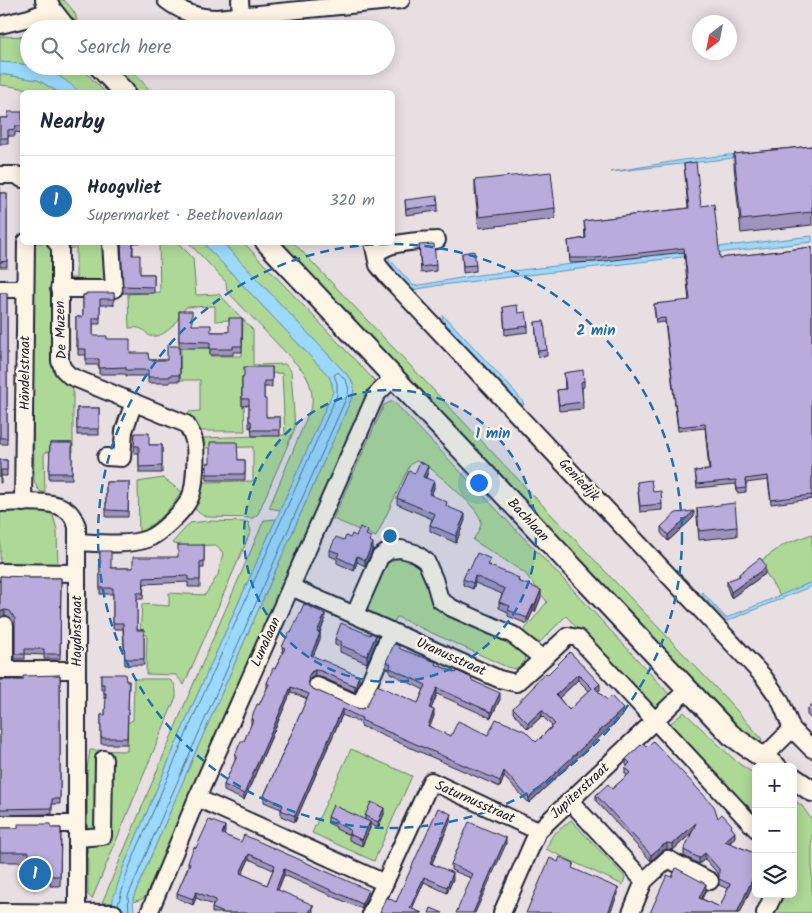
<!DOCTYPE html>
<html lang="en">
<head>
<meta charset="utf-8">
<style>
  body { margin:0; font-family:Kalam,sans-serif; background:#f2f2f3; color:#1f2937 }
  .controls { position:absolute; right:15px; bottom:15px; display:grid; overflow:hidden; border-radius:8px; box-shadow:0 2px 12px #0003 }
  .controls button { width:45px; height:45px; display:grid; place-items:center; padding:0; border:0; border-bottom:1px solid #e0e1e3; background:#fff; color:#1f2937; font:25px sans-serif }
  .compass { position:absolute; left:692px; top:15px; width:45px; height:45px; border-radius:50%; background:#fff; box-shadow:0 2px 12px #0003; rotate:212deg }
  .you { position:absolute; left:478px; top:482px; width:18px; height:18px; margin:-12px; border:4px solid #fff; border-radius:50%; background:#1a73e8; box-shadow:0 0 0 8px #1a73e833 }
  .badge { display:grid; place-items:center; width:32px; height:32px; border-radius:50%; background:#1f6fb2; color:#fff; font-size:16px; font-weight:700 }
  .pin { position:absolute; translate:-50% -50%; border:2px solid #fff; box-shadow:0 1px 5px #0006 }
  .list { margin:0; padding:0; list-style:none }
  h2 { display:flex; justify-content:space-between; align-items:center; height:65px; margin:0; padding:0 20px; font-size:21px }
  h2 small { font-size:16px; font-weight:400; color:#747a83 }
  .list li { display:grid; grid-template-columns:32px 1fr auto; gap:15px; align-items:center; box-sizing:border-box; height:90px; padding:0 20px; border-top:1px solid #e0e1e3 }
  .list b { display:block; font-size:19px; white-space:nowrap }
  .list p { margin:0; font-size:16px; white-space:nowrap; color:#747a83 }
  .list em { font-size:16px; font-style:normal; color:#747a83 }
  .icon { flex:none; width:28px; height:28px; fill:none; stroke:currentColor; stroke-width:2; stroke-linecap:round; stroke-linejoin:round }
  .map { position:relative; flex:none; width:812px; height:913px; overflow:hidden }
  .search { position:absolute; background:#fff; box-shadow:0 2px 12px #0003; left:20px; top:20px; width:375px; height:55px; display:flex; align-items:center; gap:12px; box-sizing:border-box; padding:0 18px; border-radius:28px; color:#747a83; font-size:19px }
  .panel { position:absolute; background:#fff; box-shadow:0 2px 12px #0003; left:20px; top:90px; width:375px; height:155px; border-radius:8px }
  .map>svg:first-child { display:block }
  .green { fill:#add896; stroke:#687d68 }
  .water { fill:#9bdafc; stroke:#6b90af }
  .lines { fill:none; stroke-linecap:round; stroke-linejoin:round }
  .shore { stroke:#526c88; stroke-width:1 }
  .minor-casing { stroke:#22223b; stroke-width:20 }
  .major-casing { stroke:#22223b; stroke-width:24 }
  .minor { stroke:#fcf5e5; stroke-width:16 }
  .major { stroke:#fcf5e5; stroke-width:20 }
  .wall { fill:#9f94be; stroke:#22223b; fill-rule:evenodd }
  .shaded-wall { fill:#82789b; stroke:#22223b }
  .building { fill:#b9acdd; stroke:#22223b; fill-rule:evenodd }
  .ring { fill:none; stroke:#1f6fb2; stroke-width:2.5; stroke-dasharray:9 6 }
  .labels { text-anchor:middle; dominant-baseline:central; stroke-width:5; stroke-linejoin:round; paint-order:stroke }
  .street-label { font-size:14px; fill:#22223b; stroke:#fcf5e5 }
  .centre { fill:#1f6fb2; stroke:#fcf5e5; stroke-width:2.5 }
  .ring-label { font-size:15px; text-anchor:middle; font-weight:bold; fill:#1f6fb2; stroke:#fcf5e5; stroke-width:5; stroke-linejoin:round; paint-order:stroke }
</style>
</head>
<body>
<div class="map">
<svg width="812" height="913" viewBox="0 0 812 913">
  <rect width="100%" height="100%" fill="#e8dfe3"/>
  <filter id="ink" filterUnits="userSpaceOnUse"><feTurbulence type="fractalNoise" baseFrequency=".02" numOctaves="2"/><feDisplacementMap in="SourceGraphic" scale="10" xChannelSelector="R" yChannelSelector="G"/><feConvolveMatrix kernelMatrix="1 2 1 2 8 2 1 2 1" color-interpolation-filters="sRGB"/></filter>
  <g filter="url(#ink)">
    <g class="green">
      <path d="M58,0H64C71,8 81,17 74,26L59,5Z"/>
      <path d="M0,36L29,37V65L0,62Z"/>
      <path d="M40,66H79L105,92H79L57,75Z"/>
      <path d="M108,66H127L152,92H132Z"/>
      <path d="M0,74L38,80L58,92C38,92 20,87 0,85Z"/>
      <path d="M34,243H49L52,245L55,363L73,382V452H46L44,454L45,492H41L37,488L34,480L33,391Z"/>
      <path d="M65,243H108V286L66,287L65,278H76V248H65Z"/>
      <path d="M159,243H178L193,258L196,295L219,294L253,330V365L285,364L291,371L295,428L258,514L253,518L207,517L199,513L193,507L200,496L204,482L253,481V447L204,448V438L285,435L282,373L244,375V393H242V406H244L245,431H196C191,424 187,420 189,412L200,411V380H180L181,347H210V356H242L243,319L215,321V306L186,307C177,320 167,339 149,336C143,328 139,327 129,328L128,294L160,292Z"/>
      <path d="M189,243H203L329,376L332,383L333,393L280,510L269,508L312,405C313,391 310,382 303,371L227,291L226,282Z"/>
      <path d="M223,243H244L375,381L149,893L142,899L133,902V898L196,751L353,395L351,379Z"/>
      <path d="M274,243H294L731,704L762,739L761,742L754,744L747,740Z"/>
      <path d="M393,401L565,581L670,695L655,709L649,708L566,616L539,643L522,633L547,602L525,573L473,540C476,535 481,528 481,522C481,509 436,473 425,464L416,461L410,465L376,537L333,519L384,405Z"/>
      <path d="M163,478L182,492L165,514L139,534L138,482Z"/>
      <path d="M0,510H42L52,512L57,530L58,568H0Z"/>
      <path d="M276,519L191,709L123,868L113,903H102L184,706L264,520Z"/>
      <path d="M208,521L248,522L251,531L184,685L176,675L146,674L147,635H140L142,604L169,606V593L205,595L218,575L223,553L216,545L181,546L172,543L190,523Z"/>
      <path d="M812,534V582L780,596L759,562L785,544Z"/>
      <path d="M406,556L417,560L422,574L429,583L523,649L525,660L516,669L507,667L397,617L392,625L363,611L387,562L395,557Z"/>
      <path d="M134,679H167C176,682 176,688 176,697L92,899L88,895L87,769L90,750L127,751V723L133,720Z"/>
      <path d="M684,712L738,763L756,775V820L671,732V723Z"/>
      <path d="M351,749L412,776L374,861L312,833Z"/>
      <path d="M793,799L802,806L812,820V913H773L781,894H793Z"/>
      <path d="M571,820L625,877L623,885L546,849L552,836Z"/>
    </g>
    <g class="water">
      <path d="M0,62C32,64 55,68 79,92H58L38,80L0,74Z"/>
      <path d="M812,146V149L611,172L683,160Z"/>
      <path d="M812,236V242L441,285L412,290L384,260L383,253L388,255L390,260L414,286L478,275Z"/>
      <path d="M203,243H223L351,379L354,387L353,395L196,751L133,898L134,913H112L113,899L123,868L191,709L333,392L332,383L329,376Z"/>
      <path d="M442,316H443L452,324L515,392L523,402L524,405L519,403L444,322Z"/>
      <path d="M812,582V586L727,621L700,594L702,592L726,618Z"/>
    </g>
    <g class="lines">
      <path class="shore" d="M118,905L128,870L196,711L337,395V383L334,375L338,372C345,379 350,384 348,394L165,810L128,896L129,913"/>
      <defs>
        <g id="minor">
          <path d="M166,0C182,12 197,18 217,18L401,0"/>
          <path d="M240,0L241,15"/>
          <path d="M0,25L29,18L51,10"/>
          <path d="M0,175H17L22,179"/>
          <path d="M56,242L60,247V361L63,369L70,376L186,424C190,430 193,435 194,441C197,452 195,488 190,498C184,511 160,534 147,539C129,546 98,543 78,542"/>
          <path d="M373,242L378,265L388,277L763,676L780,700L792,729L812,749"/>
          <path d="M376,255C386,241 420,241 437,240"/>
          <path d="M0,289H25"/>
          <path d="M59,289H114L111,242"/>
          <path d="M106,457L122,458L124,431L134,402"/>
          <path d="M0,503C20,503 54,498 69,512C73,516 75,521 77,526V913"/>
          <path d="M23,503L26,242"/>
          <path d="M0,572L77,573"/>
          <path d="M291,587L499,679L516,683L568,636L578,638L756,829"/>
          <path d="M355,614L380,557L390,550L401,549L415,553L426,561L434,579L440,600L452,608L513,635L542,658"/>
          <path d="M0,670H77"/>
          <path d="M5,670V625"/>
          <path d="M317,686L360,705L391,631"/>
          <path d="M763,758L792,729"/>
          <path d="M197,798L385,883"/>
          <path d="M570,801L644,881L631,913"/>
          <path d="M0,824H77"/>
          <path d="M77,838L103,836L104,759"/>
          <path d="M644,881L668,859L710,881"/>
          <path d="M0,912L114,913"/>
          <path d="M149,913L197,798L376,395L394,377"/>
          <path d="M371,913L431,781L538,831"/>
          <path d="M502,913L538,831L688,689"/>
          <path d="M765,913L774,894"/>
        </g>
        <g id="major">
          <path d="M46,0L51,10L66,29"/>
          <path d="M99,66L124,92"/>
          <path d="M266,242L731,735L776,767"/>
          <path d="M793,778L812,791"/>
        </g>
      </defs>
      <use href="#minor" class="minor-casing"/>
      <use href="#major" class="major-casing"/>
      <use href="#minor" class="minor"/>
      <use href="#major" class="major"/>
    </g>
    <g class="wall">
      <path d="M22,112V133L15,132V136H8V144H0V118H8Z"/>
      <path d="M812,146V225L741,233L734,166V154Z"/>
      <path d="M684,164L701,206L720,258L812,247V499L771,504L768,480L746,483V492L737,493L736,484L697,488L695,471L709,470L705,428L678,431L665,322L656,323L654,308V304L689,301L684,252L596,262L570,263L568,241L585,238L584,221L688,208Z"/>
      <path d="M475,180L555,208V219L479,228L475,191Z"/>
      <rect x="0" y="193" width="7" height="74"/>
      <path d="M405,200L438,205V211L406,215Z"/>
      <path d="M121,242H149L133,243V255L140,274H154V293H123Z"/>
      <path d="M419,245L436,265V271L421,273Z"/>
      <path d="M462,253L476,265V271L463,273Z"/>
      <rect x="0" y="293" width="7" height="151"/>
      <path d="M114,293V305H100V324H93V336L107,339L130,353L149,360H167L179,346V311L192,325L211,332H229L242,318V352H233V355H210V348H179L180,381H170V383H148V376H126V374H99V365H86V355H78V346H76V317H83V295Z"/>
      <path d="M503,307L518,313L528,326V332L505,335Z"/>
      <path d="M535,322L547,350V356L538,357Z"/>
      <path d="M272,367V387H264V399L266,417H280V436H252L251,427L249,428V405L242,406V377H244Z"/>
      <path d="M564,373L584,381V387L582,388L583,409L559,411L557,390L565,389Z"/>
      <rect x="77" y="408" width="22" height="27"/>
      <path d="M135,433L149,445H162V473H139V453H134Z"/>
      <path d="M50,443H72V479H49Z"/>
      <path d="M0,460H7V476H1V483H0Z"/>
      <path d="M238,460H245V480H207V463Z"/>
      <path d="M428,472L426,478L434,488L431,495L447,506L465,520L456,543L430,531V525L432,519L397,504V498L415,473Z"/>
      <path d="M106,482H129L128,517H106Z"/>
      <path d="M637,482L653,492L662,504V510L640,512Z"/>
      <path d="M697,508L737,527V536L699,540L697,517Z"/>
      <path d="M694,517L668,541L661,533V527Z"/>
      <path d="M356,536H368L373,549L365,566L357,562L354,571L337,563V559L330,556V550L350,538Z"/>
      <path d="M204,545V568H200V587H188V582L144,584L143,599H137V630H144V665H125L123,629H113V594H100V551L111,568H133L178,557Z"/>
      <path d="M491,565L490,566L519,581L541,597L535,612L533,611L527,624L508,616V612L499,608V602L502,594L475,583L473,589L463,585V579L470,569Z"/>
      <path d="M739,574H765L731,598L727,587V581L739,577Z"/>
      <path d="M0,576L29,578H61L60,659H44V655L25,654V659H15V625L10,617L5,615L0,618Z"/>
      <path d="M325,620L320,633V639L313,656L359,682L355,692L321,677L315,676L311,678L308,682L309,686L313,689L356,708L362,709L418,703L424,690L390,673V669L386,668V662L400,649L472,680L500,699L491,718L437,694L431,709L434,716L429,727L451,736L488,735L536,742L552,726L542,716L528,729L513,713V708L534,687V684L548,674L570,652L600,690L598,691L607,700L623,715L529,803L504,777L500,787L361,726V723L342,715L295,822L281,816V809L264,802V796L307,699L291,692L244,800L224,791V785L235,761V755L244,741L251,725V719L259,705L267,689V683L275,669L283,653L282,647L291,633ZM578,680L589,691L569,710L559,698Z"/>
      <path d="M370,635L376,642L367,663L340,652V647L335,645V639Z"/>
      <path d="M101,674L126,681H129L127,744H101V715H105L106,699H104V690H101Z"/>
      <path d="M60,675V804H52V814L0,815V680H23Z"/>
      <path d="M812,705V720L807,715V709Z"/>
      <path d="M626,759L718,818L732,828L735,837L730,843L756,854V877L740,913H650L706,890L702,899L720,907L728,889L719,885V875L705,859L699,864L684,856V850L692,833L673,850L667,849L662,851L651,861L596,801V795L612,789L627,776L625,773V768L627,766L626,764Z"/>
      <path d="M384,814L378,828L370,824V828L362,846L349,840V835L336,829V827L328,823V817L365,820V816Z"/>
      <path d="M451,820L432,863L453,879L447,893L424,882L412,909L422,913H380V912L396,902Z"/>
      <path d="M0,828H61L60,886H50V879H28V862H0Z"/>
      <path d="M225,832L224,835L368,895L362,909L284,875L278,890L313,911L312,913H212V908L213,905L196,898L193,905L177,898V893L188,868V862L196,848ZM249,859L273,870L267,885L242,874Z"/>
      <path d="M506,844L471,878L451,870V864Z"/>
    </g>
    <g class="shaded-wall">
      <path d="M428,466V472L423,483V477Z"/>
      <path d="M434,481V488L429,500V494Z"/>
      <path d="M694,511V517L668,541V535Z"/>
      <path d="M465,514V520L456,543V536Z"/>
      <path d="M373,543V549L365,566V560Z"/>
      <path d="M357,556V562L354,571V565Z"/>
      <path d="M765,568V574L731,598V592Z"/>
      <path d="M475,576V583L473,589V583Z"/>
      <path d="M541,590V597L535,612V605Z"/>
      <path d="M533,605V611L527,624V618Z"/>
      <path d="M5,610V615L0,618V612Z"/>
      <path d="M325,614V620L317,638V632Z"/>
      <path d="M320,633V639L311,661V655Z"/>
      <path d="M376,635V642L367,663V656Z"/>
      <path d="M315,670V676L311,678L308,682V677L311,672Z"/>
      <path d="M578,674V680L556,701V695Z"/>
      <path d="M359,676V682L355,692V686Z"/>
      <path d="M600,684V690L595,694V688Z"/>
      <path d="M291,687V692L244,800V794Z"/>
      <path d="M437,688V694L429,714V708Z"/>
      <path d="M500,693V699L491,718V712Z"/>
      <path d="M342,709V715L295,822V816Z"/>
      <path d="M623,709V715L529,803V798Z"/>
      <path d="M434,710V716L428,732V726Z"/>
      <path d="M542,710V716L528,729V723Z"/>
      <path d="M504,771V777L500,787V781Z"/>
      <path d="M384,808V814L378,828V822Z"/>
      <path d="M451,814V820L430,868V863Z"/>
      <path d="M370,822V828L362,846V840Z"/>
      <path d="M696,823V829L673,850V844Z"/>
      <path d="M225,826V832L222,839V834Z"/>
      <path d="M735,832V837L725,847V841Z"/>
      <path d="M506,838V844L475,913H473Z"/>
      <path d="M667,843V849L662,851L651,861V855L662,846Z"/>
      <path d="M705,853V859L699,864V858Z"/>
      <path d="M249,854V859L240,879V873Z"/>
      <path d="M284,869V875L276,895V889Z"/>
      <path d="M756,871V877L740,913H737Z"/>
      <path d="M453,873V879L447,893V887Z"/>
      <path d="M424,877V882L410,913V908Z"/>
      <path d="M706,884V890L699,904V898Z"/>
      <path d="M618,888V894L610,913H608Z"/>
      <path d="M368,890V895L362,909V904Z"/>
      <path d="M196,892V898L193,905V899Z"/>
      <path d="M313,905V911L312,913H309Z"/>
    </g>
    <g class="building">
      <path d="M8,112H22V126H15V129L8,130V138H0V118H8Z"/>
      <path d="M812,146V212L741,220L734,154Z"/>
      <path d="M696,162L701,206L714,204L720,258L812,247V495L771,500L768,476L745,479L746,488L737,489L736,480L697,484L695,471L710,470L705,424L678,427L665,318L656,319L654,304L690,300L684,248L596,258H570L568,241L586,238L584,221L689,208L684,164Z"/>
      <path d="M551,172L555,208L479,217L475,180Z"/>
      <path d="M0,187V193H7V261L0,262Z"/>
      <path d="M437,196L438,205L406,209L405,200Z"/>
      <path d="M121,242H133L132,255H140V274H154V287L123,286Z"/>
      <path d="M434,244L436,265L421,267L419,245Z"/>
      <path d="M474,251L476,265L463,266L462,253Z"/>
      <rect x="0" y="293" width="7" height="145"/>
      <path d="M86,293H114V299H100V318H93V336H107V339H130V353H148L149,360H167V346H179L180,375H170V377H148V370H126V367L99,368V359H86V349H78V340H76V317H83V295H86Z"/>
      <path d="M517,305L518,313L526,312L528,326L505,329L503,307Z"/>
      <path d="M179,311H192V325H211V332H229V318H242V346H233V349H210V342L179,341Z"/>
      <path d="M544,321L547,350L538,351L535,322Z"/>
      <path d="M244,367H272V381H264V399H266V417H280V430H252L251,421H249V399H242V377H244Z"/>
      <path d="M583,370L584,381L581,382L583,402L559,405L557,390L566,389L564,373Z"/>
      <rect x="77" y="408" width="22" height="21"/>
      <path d="M135,433H149V445H162V466L139,467V446H134Z"/>
      <path d="M210,442H237L238,460H245V474H207V463H210Z"/>
      <path d="M50,443H72V473H49Z"/>
      <path d="M0,460H7V470H1V477H0Z"/>
      <path d="M420,462L428,466L423,477L434,481L429,494L447,502L446,506L465,514L456,536L430,525L435,514L397,498L409,471L415,473Z"/>
      <path d="M651,480L653,492L661,491L662,504L640,506L637,482Z"/>
      <path d="M106,482H129L128,511L106,510Z"/>
      <path d="M735,503L737,527L699,531L697,508Z"/>
      <path d="M694,511L668,535L661,527L676,513Z"/>
      <path d="M360,527L368,531L366,535L371,537L369,541L373,543L365,560L357,556L354,565L337,557L339,553L330,550L336,537L344,540L346,536L350,538L352,534L356,536Z"/>
      <path d="M178,545H204V561L200,562V580H188V576L144,578L143,593H137V630H144V659H125L123,623H113V588H100V551H111V568H133V557H178Z"/>
      <path d="M477,553L491,559L488,565L519,578L518,581L541,590L535,605H533L527,618L508,610L510,606L499,602L505,589L475,576L473,583L463,579L468,568L470,569Z"/>
      <path d="M760,558L765,564V568L731,592L727,581L740,576L739,574Z"/>
      <path d="M0,576L29,577V578H61L60,654H44V649H25V654H15V619L10,611L5,610L0,612Z"/>
      <path d="M304,604L325,614L317,632L320,633L311,655L359,676L355,686L321,671L315,670L311,672L308,677L309,686L313,689L356,708L362,709L366,707L377,685L418,703L426,685L390,668L391,664L386,662L394,644L400,646L399,648L403,650L436,662L435,664L456,673L457,671L472,678L471,680L500,693L491,712L437,688L429,708L434,710L428,726L451,736L458,721L488,735L496,719L525,731L536,742L540,738H542L541,737L555,724L542,710L528,723L513,708L535,685L534,684L546,673L548,674L570,652L600,684L595,688L607,700L611,696L623,709L529,798L504,771L500,781L361,720L362,718L342,709L295,816L281,810L283,805L264,796L309,694L291,687L244,794L224,785L237,756L235,755L241,741H244L253,720L251,719L254,712L257,704L259,705L269,684L267,683L273,668L275,669L285,648L282,647L289,632L291,633ZM578,674L592,688L569,710L556,695Z"/>
      <path d="M341,623L370,635L371,633L376,635L367,656L340,645L342,642L335,639Z"/>
      <path d="M101,674H125L126,681H129L127,738H101V715H105L106,693H104V684H101Z"/>
      <path d="M60,675V799H52V808L0,809V680H23V676Z"/>
      <path d="M812,705V714L807,709Z"/>
      <path d="M653,741L714,806L718,818L722,814L732,825L731,827L735,832L725,841L756,854V871L737,913H650L667,875L672,877L676,868L706,884L699,898L720,907L730,884L719,879V869L705,853L699,858L684,850L696,823L673,844L667,843L662,846L651,855L596,795L608,784L612,789L630,773L625,768L630,763L626,759L643,743L647,747Z"/>
      <path d="M371,802L384,808L378,822L365,816Z"/>
      <path d="M333,805L370,822L362,840L349,834L350,830L336,823L337,821L328,817Z"/>
      <path d="M438,808L451,814L430,863L453,873L447,887L424,877L410,908L422,913H383L380,912L386,897L396,902Z"/>
      <path d="M209,820L225,826L222,834L241,842L244,835L368,890L362,904L284,869L276,889L313,905L309,913H224L212,908L216,900L196,892L193,899L177,893L190,863L188,862L194,847L196,848ZM249,854L275,865L267,885L240,873Z"/>
      <path d="M469,822L506,838L473,913H456L473,874L451,864Z"/>
      <path d="M18,824H51V828H61L60,876H50V869H28L29,852H0V828H18Z"/>
      <path d="M560,857L574,863L572,868L618,888L608,913H526L550,858L558,862Z"/>
      <path d="M431,908L443,913H429Z"/>
    </g>
  </g>
  <circle cx="390" cy="536" r="146" fill="#1f6fb2" fill-opacity=".12"/>
  <g class="ring">
    <circle cx="390" cy="536" r="146"/>
    <circle cx="390" cy="536" r="292"/>
  </g>
  <g class="labels">
    <g class="street-label">
      <text transform="translate(61 330) rotate(-92)">De Muzen</text>
      <text transform="translate(25 373) rotate(-90)">Händelstraat</text>
      <text transform="translate(579 480) rotate(47)">Geniedijk</text>
      <text transform="translate(528 520) rotate(47)">Bachlaan</text>
      <text transform="translate(77 631) rotate(-90)">Haydnstraat</text>
      <text transform="translate(266 642) rotate(-66)">Lunalaan</text>
      <text transform="translate(451 657) rotate(24)">Uranusstraat</text>
      <text transform="translate(580 791) rotate(-43)">Jupiterstraat</text>
      <text transform="translate(475 802) rotate(24)">Saturnusstraat</text>
    </g>
  </g>
  <circle cx="390" cy="536" r="8" class="centre"/>
  <g class="ring-label">
    <text x="596" y="335">2 min</text>
    <text x="493" y="438">1 min</text>
  </g>
</svg>
<div class="controls">
<button>+</button>
<button>−</button>
<button><svg class="icon" aria-label="layers" viewBox="0 0 24 24"><path d="M12 4l9 5-9 5-9-5zM3 14l9 5 9-5"/></svg></button>
</div>
<svg class="compass" viewBox="-18 -18 36 36"><path d="M0-13l5 13h-10z" fill="#e53935"/><path d="M0 13l5-13h-10z" fill="#747a83"/></svg>
<div class="you"></div>
<div class="pin badge" style="left:35px;top:874px">1</div>
<div class="search"><svg class="icon" aria-label="search" viewBox="0 0 24 24"><circle cx="10" cy="10" r="6"/><path d="M15 15l6 6"/></svg>Search here</div>
<section class="panel">
<h2>Nearby<small></small></h2>
<ul class="list">
<li><span class="badge">1</span><div><b>Hoogvliet</b><p>Supermarket · Beethovenlaan</p></div><em>320 m</em></li>
</ul>
</section>
</div>
</body>
</html>
